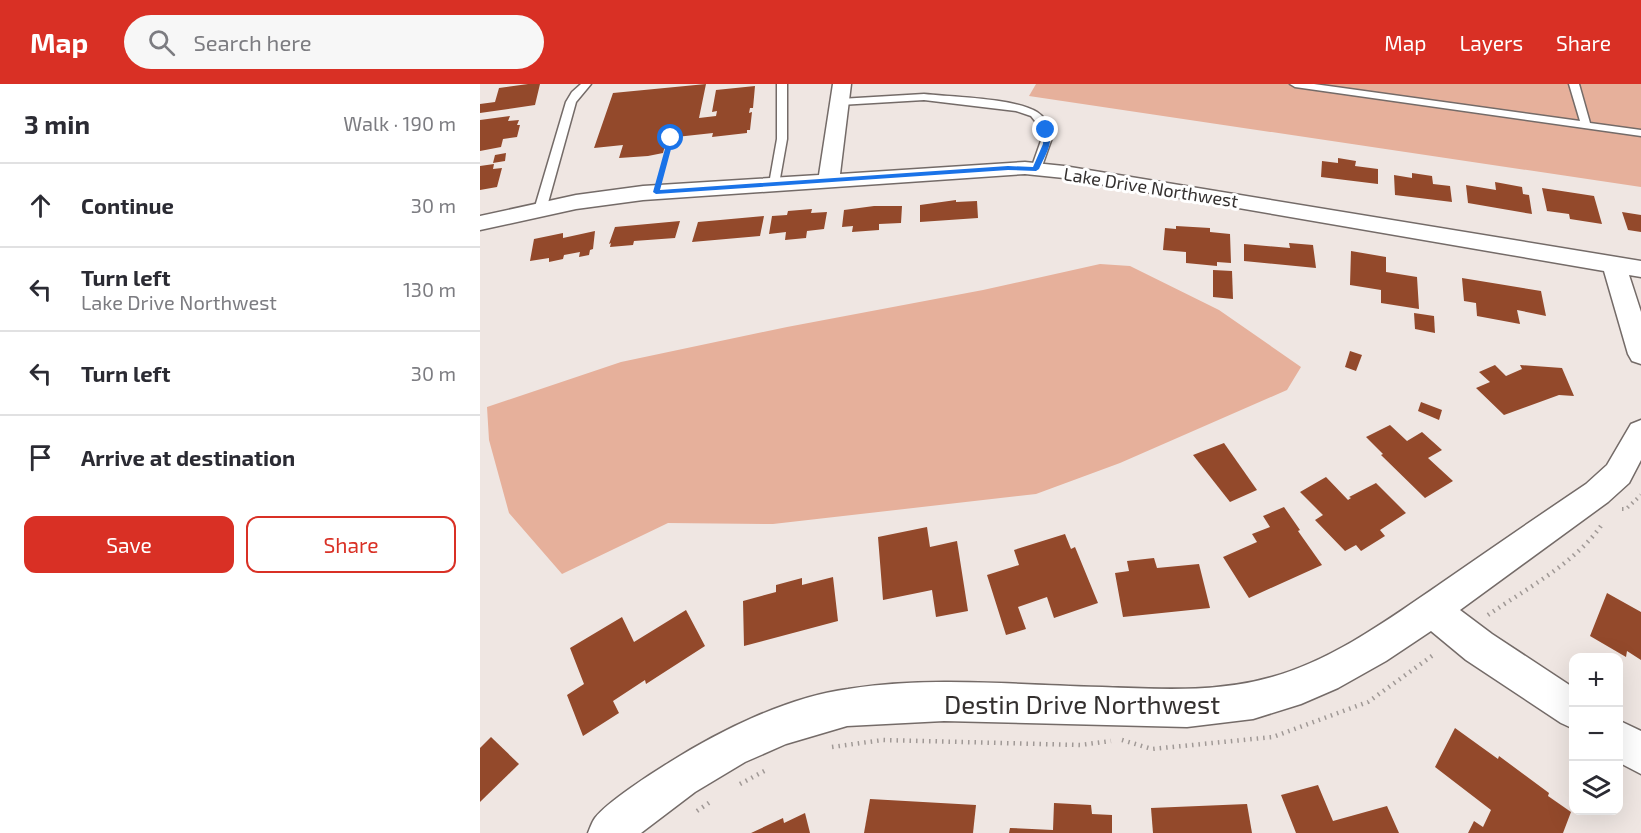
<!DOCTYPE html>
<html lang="en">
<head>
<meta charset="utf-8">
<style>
  body { margin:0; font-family:"Exo 2",sans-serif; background:#f7f7f7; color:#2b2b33 }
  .controls { position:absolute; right:18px; bottom:18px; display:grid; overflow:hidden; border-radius:12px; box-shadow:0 6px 24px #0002 }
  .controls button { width:54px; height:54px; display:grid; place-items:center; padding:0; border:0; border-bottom:2px solid #e1e1e2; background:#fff; color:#2b2b33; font:30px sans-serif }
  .stop { position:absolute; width:18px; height:18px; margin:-14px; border:4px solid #1a73e8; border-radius:50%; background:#fff }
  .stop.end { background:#1a73e8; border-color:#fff; box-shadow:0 2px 6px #0008 }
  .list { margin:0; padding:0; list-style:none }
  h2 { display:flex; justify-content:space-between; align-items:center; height:78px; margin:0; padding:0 24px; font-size:26px }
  h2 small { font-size:20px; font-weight:400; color:#7c7c81 }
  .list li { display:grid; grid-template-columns:39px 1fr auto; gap:18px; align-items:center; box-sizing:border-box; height:84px; padding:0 24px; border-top:2px solid #e1e1e2 }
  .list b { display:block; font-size:22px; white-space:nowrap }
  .list p { margin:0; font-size:20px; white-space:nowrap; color:#7c7c81 }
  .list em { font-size:20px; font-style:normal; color:#7c7c81 }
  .actions { display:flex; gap:12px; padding:18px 24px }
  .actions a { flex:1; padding:14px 0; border:2px solid #d93025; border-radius:12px; text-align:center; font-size:21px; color:#d93025 }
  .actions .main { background:#d93025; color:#fff }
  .icon { flex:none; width:33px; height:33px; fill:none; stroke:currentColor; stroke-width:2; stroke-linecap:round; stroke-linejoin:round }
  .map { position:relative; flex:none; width:1161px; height:749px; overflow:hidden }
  header { display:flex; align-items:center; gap:36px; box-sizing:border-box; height:84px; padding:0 30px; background:#d93025; color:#fff }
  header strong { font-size:28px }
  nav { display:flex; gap:33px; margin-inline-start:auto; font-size:21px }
  .search { width:420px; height:54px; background:#f7f7f7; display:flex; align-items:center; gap:15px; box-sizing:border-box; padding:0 21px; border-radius:33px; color:#7c7c81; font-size:22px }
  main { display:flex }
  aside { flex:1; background:#fff }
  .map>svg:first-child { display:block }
  .green { fill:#e6b09b }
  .building { fill:#93492b }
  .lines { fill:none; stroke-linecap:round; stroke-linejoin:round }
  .service-casing { stroke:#746b68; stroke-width:3 }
  .minor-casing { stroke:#746b68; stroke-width:3 }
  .path-far2 { stroke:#a09996; stroke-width:2; stroke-dasharray:1 3; stroke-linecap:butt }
  .path-far1 { stroke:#a09996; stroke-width:4; stroke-dasharray:1.5 4.5; stroke-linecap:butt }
  .path { stroke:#a09996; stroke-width:4.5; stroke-dasharray:1.5 5; stroke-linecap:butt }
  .service { fill:#fff; fill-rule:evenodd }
  .minor { fill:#fff; fill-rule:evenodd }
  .route { fill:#1a73e8 }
  .labels { text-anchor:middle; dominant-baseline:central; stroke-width:6; stroke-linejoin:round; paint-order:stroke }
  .far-street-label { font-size:18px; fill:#34302f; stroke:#fff }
  .near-street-label { font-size:26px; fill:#34302f; stroke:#fff }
</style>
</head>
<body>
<header>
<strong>Map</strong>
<div class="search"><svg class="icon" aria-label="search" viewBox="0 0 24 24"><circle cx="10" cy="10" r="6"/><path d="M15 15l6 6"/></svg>Search here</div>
<nav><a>Map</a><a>Layers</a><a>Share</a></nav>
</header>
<main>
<aside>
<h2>3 min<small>Walk · 190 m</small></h2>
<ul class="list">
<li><svg class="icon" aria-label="ahead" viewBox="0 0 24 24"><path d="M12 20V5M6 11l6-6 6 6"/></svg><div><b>Continue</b></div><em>30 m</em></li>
<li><svg class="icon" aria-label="left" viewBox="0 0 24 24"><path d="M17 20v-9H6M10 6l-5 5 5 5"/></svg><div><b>Turn left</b><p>Lake Drive Northwest</p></div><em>130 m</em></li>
<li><svg class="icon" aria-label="left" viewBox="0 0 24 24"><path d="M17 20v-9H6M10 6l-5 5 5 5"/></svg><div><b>Turn left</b></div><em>30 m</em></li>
<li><svg class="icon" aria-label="arrive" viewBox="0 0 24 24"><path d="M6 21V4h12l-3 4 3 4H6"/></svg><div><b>Arrive at destination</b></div></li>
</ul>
<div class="actions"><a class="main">Save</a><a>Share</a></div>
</aside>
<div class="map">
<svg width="1161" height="749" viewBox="0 0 1161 749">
  <rect width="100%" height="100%" fill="#efe6e2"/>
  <g class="green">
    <path d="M556,0H1161V103L549,12Z"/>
    <path d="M620,180L650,182L739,226L821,283L807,306L640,379L556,410L293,440L188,439L82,490L29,429L9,356L7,323L141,278L307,243L503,206Z"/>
  </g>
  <g class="building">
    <path d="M48,0H60L55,21L0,29V20L15,18L19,4Z"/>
    <path d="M226,0L219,34L236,32L237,27L232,28L236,6L275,2L273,24H270L269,29L272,28L270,46H267V49L232,53L233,49L187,54L183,69L168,72L139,74L143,61L114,64L133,9Z"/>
    <path d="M30,32L28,37L39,36L37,41H40L37,53L23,55L21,63L0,67V36Z"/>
    <path d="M26,69L25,77L13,79L15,71Z"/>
    <path d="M858,74L876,77L875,82L898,85V100L841,93L842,77L858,79Z"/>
    <path d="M14,80L13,85L22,84L17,103L0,106V82Z"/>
    <path d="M932,89L952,92L953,100L970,102L972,118L915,111L914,91L932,94Z"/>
    <path d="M1015,98L1042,103L1043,110L1049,111L1052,130L988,119L986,101L1016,106Z"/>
    <path d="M1062,104L1114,112L1122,140L1090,135L1089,130L1067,127Z"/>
    <path d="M476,116V118L497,117L498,134L440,138V121Z"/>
    <path d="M394,122H422L421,139L399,140V146L372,148L373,142L362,143L364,126Z"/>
    <path d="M332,125L331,129L347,128L344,145L327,147L326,154L305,156L306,148L289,150L292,132L307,131L308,127Z"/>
    <path d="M1142,128L1161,131V148L1148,146Z"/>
    <path d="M284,132L280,152L212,158L218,138Z"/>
    <path d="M200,137L195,154L154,157L153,161L130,163L131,159L129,160L135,143Z"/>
    <path d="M696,142L730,144V148L750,150L751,179L737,178V182L706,179V168L683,166L685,144L696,145Z"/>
    <path d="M115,147L113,165L110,166L109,171L99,173L100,168L84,171L83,175L69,178V174L50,177L54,155L83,149V154Z"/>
    <path d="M809,159L833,161L836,184L764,177V160L810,164Z"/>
    <path d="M871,167L906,173V188L937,193L939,225L901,219V206L870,201Z"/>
    <path d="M733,186L752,187L753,215L733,213Z"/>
    <path d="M982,194L1061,207L1066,232L1037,226L1040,240L997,232L996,219L984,217Z"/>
    <path d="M934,229L954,232L955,249L935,245Z"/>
    <path d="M870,267L882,271L876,287L865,283Z"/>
    <path d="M1015,281L1026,292L1042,285L1040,281L1082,284L1094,312L1079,311L1024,331L996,304L1010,298L999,288Z"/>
    <path d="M941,318L962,326L959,336L938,327Z"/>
    <path d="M910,341L927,357L942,348L962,366L948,374L973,397L945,414L901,371L903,370L886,353Z"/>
    <path d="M744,359L777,406L750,418L713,371Z"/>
    <path d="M846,393L868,416L871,414L869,413L896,399L926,429L900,446L905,452L881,467L876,461L865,467L835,436L843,431L820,408Z"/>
    <path d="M804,423L820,446L818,447L842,481L769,514L743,473L777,458L772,450L790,443L783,432Z"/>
    <path d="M447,443L450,463L477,457L488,527L456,533L452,506L403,516L398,453Z"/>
    <path d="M585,450L591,465L595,463L618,519L574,534L567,513L538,523L546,545L526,551L507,491L539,481L534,466Z"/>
    <path d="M674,474L677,484L719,480L730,524L643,533L635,489L649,487L647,477Z"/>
    <path d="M353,493L358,537L264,562L263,517L296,508V501L322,494V501Z"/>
    <path d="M1127,509L1161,528V576L1147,567L1146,573L1110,552Z"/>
    <path d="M206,526L225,562L166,600L165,596L133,617L139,629L103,652L87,611L104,600L90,564L142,533L154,558Z"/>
    <path d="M975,644L1018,675L1019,672L1069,709L1068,712L1091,728L1083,749H988L994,737L1003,743L1011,726L955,683Z"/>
    <path d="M11,653L39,680L0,718V664Z"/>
    <path d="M838,701L853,737L907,722L919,749H816L801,711Z"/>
    <path d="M390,715L496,721L493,749H384Z"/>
    <path d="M574,719L611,721L612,730L632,731V749H529L530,744L573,746Z"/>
    <path d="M767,720L772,749H673L671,724Z"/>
    <path d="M325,729L330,749H271L303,734L304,739Z"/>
  </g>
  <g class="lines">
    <defs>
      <g id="service">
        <path d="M101,0H111L96,18L66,126L60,129L56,128L54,126L86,18L92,8Z"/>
        <path d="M297,0H307V55L299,100L294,103L289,100L297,55Z"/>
        <path d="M810,0H834L1100,37L1089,0H1099L1110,39L1161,46V52L815,3Z"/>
        <path d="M444,10C471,13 535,14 557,28C565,33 570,43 573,51L561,85L556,88L551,85L563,51L559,42L551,32L536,27L444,16L360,21L355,18L360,15Z"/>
      </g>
      <g id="minor">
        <path d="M353,0H371L360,90L545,78L584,82L1161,177V193L1149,191L1161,228V280L1152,277L1148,270L1124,187L584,94L545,90L163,116L96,125L0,146V132L96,111L163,102L339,91Z"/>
        <path d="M1161,336V376L1149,399L1128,418L980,526L1012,550L1094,604V645L1081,639L986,576L951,547L906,577L858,604L821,620L773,635L707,643L464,637L367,642L306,660L265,678L215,708L161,749H108C110,744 112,738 115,734C127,718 172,689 190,678C241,646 308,613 368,605C451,592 538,601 622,603C679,605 736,609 792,593C853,576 909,535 960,500C1009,466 1057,433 1106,400L1127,381L1151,340Z"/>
        <path d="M1138,636L1161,647V690L1138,678Z"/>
      </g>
    </defs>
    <use href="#service" class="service-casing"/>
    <use href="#minor" class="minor-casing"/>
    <path class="path-far2" d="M182,88L191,54"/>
    <path class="path-far1" d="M1142,425H1146L1161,411"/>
    <g class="path">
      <path d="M1008,531C1047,504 1096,479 1123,439"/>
      <path d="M642,656L672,665L793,653L888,618L956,569"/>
      <path d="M352,663L403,656L600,661L631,657"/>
      <path d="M260,700L288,685"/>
      <path d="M217,727L233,716"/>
    </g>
    <use href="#service" class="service"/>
    <use href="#minor" class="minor"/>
  </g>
  <path class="route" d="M564,45H568C575,58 564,73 559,85L556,87L528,86L176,110L173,108L188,54L191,52L194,54L180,106L528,82L553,83L563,60Z"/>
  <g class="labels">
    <g class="far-street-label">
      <text transform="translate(671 103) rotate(9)">Lake Drive Northwest</text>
    </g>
    <g class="near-street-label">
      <text x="602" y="619">Destin Drive Northwest</text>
    </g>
  </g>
</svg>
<div class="controls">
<button>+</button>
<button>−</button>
<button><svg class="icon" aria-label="layers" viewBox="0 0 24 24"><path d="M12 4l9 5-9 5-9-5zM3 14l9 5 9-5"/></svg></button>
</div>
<div class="stop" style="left:191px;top:54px"></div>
<div class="stop end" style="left:566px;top:46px"></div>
</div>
</main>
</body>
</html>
